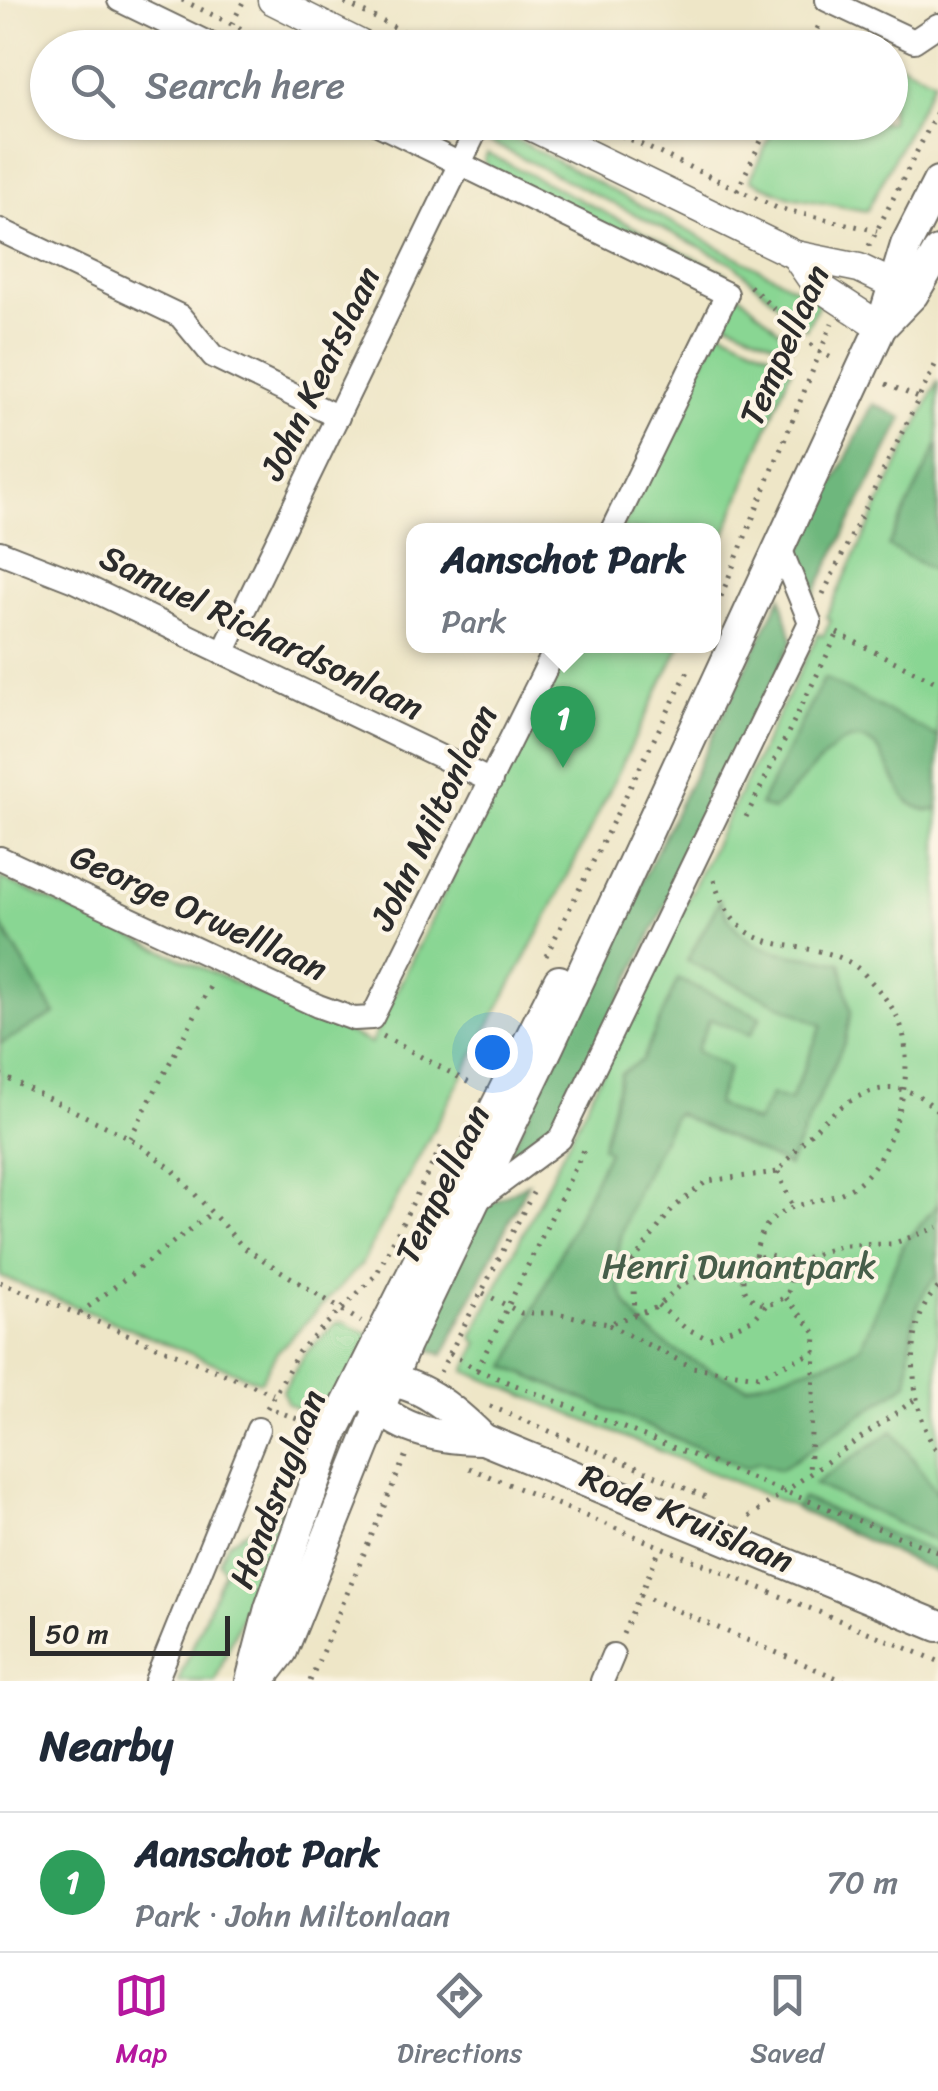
<!DOCTYPE html>
<html lang="en">
<head>
<meta charset="utf-8">
<style>
  body { margin:0; font-family:Sriracha,sans-serif; background:#f6f6f7; color:#1f2937 }
  .scale { position:absolute; left:30px; bottom:25px; width:200px; box-sizing:border-box; padding-left:10px; border:5px solid #2b2b2b; border-top:0; font-size:28px; line-height:35px; white-space:nowrap; color:#2b2b2b; -webkit-text-stroke:8px #fcf5e5; paint-order:stroke }
  .you { position:absolute; left:492px; top:1052px; width:35px; height:35px; margin:-25px; border:8px solid #fff; border-radius:50%; background:#1a73e8; box-shadow:0 0 0 15px #1a73e833 }
  .badge { display:grid; place-items:center; width:65px; height:65px; border-radius:50%; background:#b5179e; color:#fff; font-size:32px; font-weight:700 }
  .pin { position:absolute; translate:-50% -82px; filter:drop-shadow(0 2px 5px #0008) }
  .pin::after { content:''; position:absolute; top:52px; width:35px; height:30px; background:inherit; clip-path:polygon(0 0,100% 0,50% 100%) }
  .popup { position:absolute; left:406px; top:523px; width:315px; height:130px; box-sizing:border-box; display:grid; place-content:center; border-radius:20px; background:#fff; filter:drop-shadow(0 2px 8px #0005); font-size:32px; white-space:nowrap; color:#747a83 }
  .popup b { font-size:38px; color:#1f2937 }
  .popup::after { content:''; position:absolute; left:50%; top:100%; margin-left:-20px; border:20px solid transparent; border-top-color:#fff }
  .list { margin:0; padding:0; list-style:none }
  h2 { display:flex; justify-content:space-between; align-items:center; height:130px; margin:0; padding:0 40px; font-size:42px }
  h2 small { font-size:32px; font-weight:400; color:#747a83 }
  .list li { display:grid; grid-template-columns:65px 1fr auto; gap:30px; align-items:center; box-sizing:border-box; height:140px; padding:0 40px; border-top:2px solid #e0e1e3 }
  .list b { display:block; font-size:38px; white-space:nowrap }
  .list p { margin:0; font-size:32px; white-space:nowrap; color:#747a83 }
  .list em { font-size:32px; font-style:normal; color:#747a83 }
  .icon { flex:none; width:55px; height:55px; fill:none; stroke:currentColor; stroke-width:2; stroke-linecap:round; stroke-linejoin:round }
  .map { position:relative; flex:none; width:938px; height:1681px; overflow:hidden }
  .search { position:absolute; background:#fff; box-shadow:0 2px 8px #0004; left:30px; right:30px; top:30px; height:110px; display:flex; align-items:center; gap:25px; box-sizing:border-box; padding:0 35px; border-radius:55px; color:#747a83; font-size:38px }
  .sheet { height:270px; background:#fff }
  nav { display:flex; justify-content:space-around; align-items:center; box-sizing:border-box; height:140px; border-top:2px solid #e0e1e3; background:#fff; font-size:28px; color:#747a83 }
  nav a { display:grid; justify-items:center; gap:5px }
  nav .on { color:#b5179e }
  .map>svg:first-child { display:block }
  .green { fill:#89d693; stroke:#5a805f; stroke-width:2.5 }
  .forest { fill:#6eb77d; stroke:#4c7154; stroke-width:2.5 }
  .lines { fill:none; stroke-linecap:round; stroke-linejoin:round }
  .minor-casing { stroke:#6f6c62; stroke-width:26 }
  .tertiary-casing { stroke:#6f6c62; stroke-width:31 }
  .secondary-casing { stroke:#6f6c62; stroke-width:34 }
  .path { stroke:#6f6c62; stroke-width:5; stroke-dasharray:2.5 8; stroke-linecap:butt }
  .minor { stroke:#fff; stroke-width:22 }
  .tertiary { stroke:#fff; stroke-width:28 }
  .secondary { stroke:#fff; stroke-width:30 }
  .labels { text-anchor:middle; dominant-baseline:central; stroke-width:8; stroke-linejoin:round; paint-order:stroke }
  .street-label { font-size:35px; fill:#2b2b2b; stroke:#fcf5e5 }
  .park-label { font-size:35px; fill:#475e4a; stroke:#fcf5e5 }
</style>
</head>
<body>
<div class="map">
<svg width="938" height="1681" viewBox="0 0 938 1681">
  <rect width="100%" height="100%" fill="#fcf5e5"/>
  <filter id="ink" filterUnits="userSpaceOnUse"><feTurbulence type="fractalNoise" baseFrequency=".01" numOctaves="2"/><feDisplacementMap in="SourceGraphic" scale="20" xChannelSelector="R" yChannelSelector="G"/><feConvolveMatrix kernelMatrix="1 2 1 2 8 2 1 2 1" color-interpolation-filters="sRGB"/></filter>
  <filter id="wash" filterUnits="userSpaceOnUse"><feTurbulence type="fractalNoise" baseFrequency=".0048" numOctaves="4" result="noise"/><feDisplacementMap in="SourceGraphic" scale="40" xChannelSelector="R" yChannelSelector="G"/><feGaussianBlur stdDeviation="2.25" result="paint"/><feColorMatrix in="noise" values="0 0 0 0 0 0 0 0 0 0 0 0 0 0 0 0 0 1.4 0 .05"/><feComposite in="paint" operator="in"/></filter>
  <g filter="url(#wash)">
    <rect width="100%" height="100%" fill="#eee6c7"/>
    <g class="green">
      <path d="M891,59L934,80L867,211L790,197L750,180L776,123L890,122Z"/>
      <path d="M502,132L820,301L806,329L732,263L490,142Z"/>
      <path d="M487,153L727,274L721,283L489,169L484,160Z"/>
      <path d="M737,292L794,344L788,349L723,320Z"/>
      <path d="M719,329L793,364L713,564V530H621Z"/>
      <path d="M938,381V1566L465,1371L478,1344L472,1337L818,634L823,636L831,620L826,617Z"/>
      <path d="M565,646H680L550,912L361,1265L277,1352L260,1382L0,1276V878L371,1043Z"/>
      <path d="M344,1322L370,1335L329,1427L287,1403L283,1390L305,1354L336,1323Z"/>
      <path d="M286,1507L215,1681H178L224,1571L219,1561L229,1542Z"/>
    </g>
    <g class="forest">
      <path d="M873,404L903,418L812,598L794,564Z"/>
      <path d="M938,444V573L888,546Z"/>
      <path d="M781,596L792,641L557,1131L500,1172Z"/>
      <path d="M824,678L938,737V809L929,811C922,809 914,807 908,801C888,782 884,721 840,744C825,752 790,795 773,810L760,805Z"/>
      <path d="M720,900C743,960 788,950 841,963L851,1012L845,1041L788,1166L676,1113C600,1258 574,1315 747,1386L841,1358L861,1346L903,1245L938,1204V1274C908,1307 911,1340 908,1383L780,1470L758,1462L746,1468L507,1367L608,1151L602,1147L621,1073L642,1060L678,979L761,1017L750,1035L710,1019L696,1051L729,1068L716,1104L756,1123L771,1095L790,1101L822,1025L687,961Z"/>
      <path d="M0,923L55,1014L0,1044Z"/>
      <path d="M528,1183L443,1355L418,1344L481,1209Z"/>
      <path d="M893,1431L938,1494V1542L814,1484Z"/>
      <path d="M802,1498L938,1554V1573L796,1509Z"/>
    </g>
  </g>
  <g filter="url(#ink)">
    <g class="lines">
      <defs>
        <g id="minor">
          <path d="M119,0L218,48"/>
          <path d="M827,0L914,41L938,25"/>
          <path d="M374,122L727,294L612,530"/>
          <path d="M0,230L180,316L213,356L338,417"/>
          <path d="M0,552L74,581L491,781"/>
          <path d="M223,653L480,122"/>
          <path d="M0,858L318,1006L354,1019L372,1018L557,646"/>
          <path d="M475,1202L560,1139L810,622L778,543"/>
          <path d="M156,1681L258,1429"/>
          <path d="M602,1681L613,1655"/>
        </g>
        <g id="tertiary">
          <path d="M272,0L368,48"/>
          <path d="M522,122L795,255L859,268L913,294"/>
          <path d="M795,255L815,284L881,327"/>
        </g>
        <g id="secondary">
          <path d="M883,325L913,294L938,252"/>
          <path d="M372,1382C414,1375 455,1411 483,1439"/>
          <path d="M367,1394C393,1430 441,1439 483,1439L938,1626"/>
          <path d="M251,1681L270,1608L332,1434L559,981"/>
          <path d="M259,1681L282,1651L405,1345L549,1045L881,327L906,245L938,182"/>
        </g>
      </defs>
      <use href="#minor" class="minor-casing"/>
      <use href="#tertiary" class="tertiary-casing"/>
      <use href="#secondary" class="secondary-casing"/>
      <g class="path">
        <path d="M182,0L281,48"/>
        <path d="M345,3L437,48"/>
        <path d="M232,24L244,0"/>
        <path d="M808,48L820,23"/>
        <path d="M437,122L453,130"/>
        <path d="M593,122L777,208L877,231"/>
        <path d="M737,191L770,122"/>
        <path d="M869,246L938,110"/>
        <path d="M750,286L818,351L835,360"/>
        <path d="M886,384L921,399"/>
        <path d="M823,594L938,359"/>
        <path d="M713,616L832,323"/>
        <path d="M837,633L938,683"/>
        <path d="M746,817L838,633"/>
        <path d="M714,880C741,976 820,925 866,976C879,990 895,1008 901,1026C916,1070 896,1147 864,1178C826,1216 766,1186 755,1257"/>
        <path d="M546,956L688,671"/>
        <path d="M383,1036L473,1085"/>
        <path d="M0,1075L130,1138L172,1169L243,1247L361,1322"/>
        <path d="M130,1138L213,981"/>
        <path d="M778,1172L793,1207"/>
        <circle cx="767" cy="1280" r="24"/>
        <path d="M786,1264L843,1245L892,1244L938,1227"/>
        <path d="M0,1282L273,1394"/>
        <path d="M938,1288C900,1322 911,1416 938,1453"/>
        <path d="M483,1293L521,1313H556L608,1324L655,1308L681,1285L711,1270L743,1276"/>
        <path d="M786,1298L816,1333L809,1473"/>
        <path d="M658,1305L684,1327L708,1339L754,1319L768,1303"/>
        <path d="M80,1313L209,1215"/>
        <path d="M635,1315L633,1262L672,1209L707,1181L778,1172C813,1127 880,1049 938,1112"/>
        <path d="M609,1325L692,1367L758,1376L815,1352"/>
        <path d="M450,1353L477,1370L938,1552"/>
        <path d="M477,1370L584,1150"/>
        <path d="M440,1372L534,1191"/>
        <path d="M490,1406L706,1497"/>
        <path d="M267,1408L299,1351L376,1275L442,1145"/>
        <path d="M275,1410L307,1423"/>
        <path d="M469,1468L938,1661"/>
        <path d="M749,1517L914,1400"/>
        <path d="M640,1595L844,1681"/>
        <path d="M623,1634L660,1549"/>
        <path d="M310,1681L407,1452"/>
      </g>
      <use href="#minor" class="minor"/>
      <use href="#tertiary" class="tertiary"/>
      <use href="#secondary" class="secondary"/>
    </g>
  </g>
  <g class="labels">
    <g class="street-label">
      <text transform="translate(784 345) rotate(-66)">Tempellaan</text>
      <text transform="translate(320 373) rotate(-64)">John Keatslaan</text>
      <text transform="translate(262 632) rotate(26)">Samuel Richardsonlaan</text>
      <text transform="translate(433 817) rotate(-64)">John Miltonlaan</text>
      <text transform="translate(199 912) rotate(25)">George Orwelllaan</text>
      <text transform="translate(442 1184) rotate(-64)">Tempellaan</text>
      <text transform="translate(277 1489) rotate(-69)">Hondsruglaan</text>
      <text transform="translate(687 1518) rotate(23)">Rode Kruislaan</text>
    </g>
    <g class="park-label">
      <text x="739" y="1266">Henri Dunantpark</text>
    </g>
  </g>
</svg>
<div class="scale">50 m</div>
<div class="you"></div>
<div class="pin badge" style="left:563px;top:768px;background:#2e9e5b">1</div>
<div class="popup"><b>Aanschot Park</b>Park</div>
<div class="search"><svg class="icon" aria-label="search" viewBox="0 0 24 24"><circle cx="10" cy="10" r="6"/><path d="M15 15l6 6"/></svg>Search here</div>
</div>
<section class="sheet">
<h2>Nearby<small></small></h2>
<ul class="list">
<li><span class="badge" style="background:#2e9e5b">1</span><div><b>Aanschot Park</b><p>Park · John Miltonlaan</p></div><em>70 m</em></li>
</ul>
</section>
<nav>
<a class="on"><svg class="icon" aria-label="map" viewBox="0 0 24 24"><path d="M3 6l6-2 6 2 6-2v14l-6 2-6-2-6 2zM9 4v14M15 6v14"/></svg>Map</a>
<a><svg class="icon" aria-label="directions" viewBox="0 0 24 24"><path d="M12 3l9 9-9 9-9-9zM9 14v-3h6M13 9l2 2-2 2"/></svg>Directions</a>
<a><svg class="icon" aria-label="saved" viewBox="0 0 24 24"><path d="M7 4h10v16l-5-4-5 4z"/></svg>Saved</a>
</nav>
</body>
</html>
